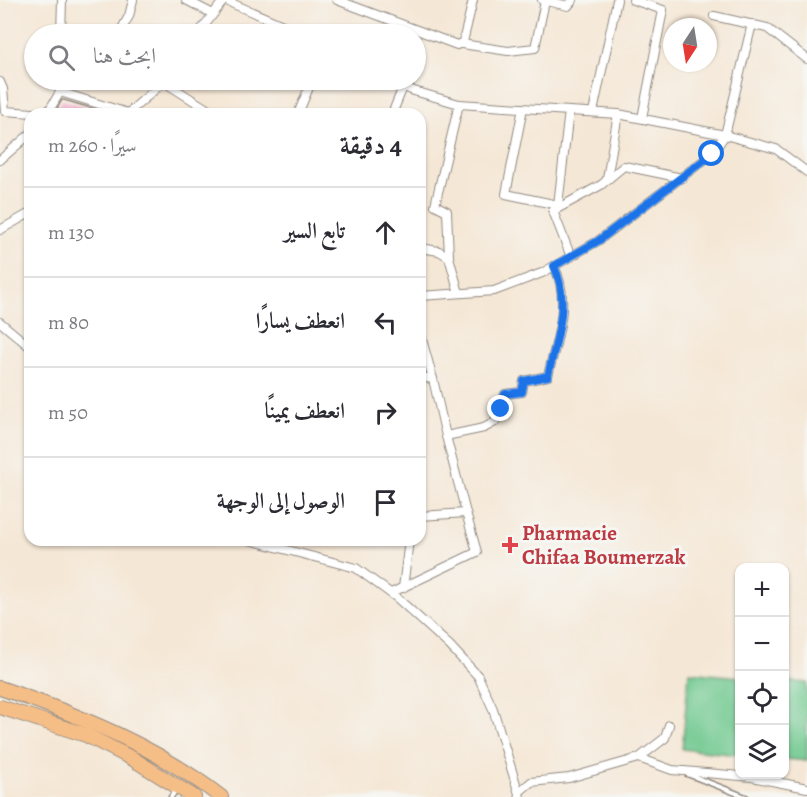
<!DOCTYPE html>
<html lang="ar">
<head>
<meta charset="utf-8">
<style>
  body { margin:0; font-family:Alegreya,Amiri,serif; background:#f7f7f7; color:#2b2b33; direction:rtl }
  .controls { position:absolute; right:18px; bottom:18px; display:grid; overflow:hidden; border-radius:12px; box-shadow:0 2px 4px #0004 }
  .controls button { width:54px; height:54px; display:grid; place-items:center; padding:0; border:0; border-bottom:2px solid #e1e1e2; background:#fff; color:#2b2b33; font:30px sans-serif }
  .compass { position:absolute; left:663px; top:18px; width:54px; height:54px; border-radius:50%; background:#fff; box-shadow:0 2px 4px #0004; rotate:192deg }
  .stop { position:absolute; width:18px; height:18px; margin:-14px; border:4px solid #1a73e8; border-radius:50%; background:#fff }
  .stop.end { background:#1a73e8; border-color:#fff; box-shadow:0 2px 6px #0008 }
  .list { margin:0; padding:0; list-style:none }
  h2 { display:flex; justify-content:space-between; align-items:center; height:78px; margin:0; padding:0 24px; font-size:26px }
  h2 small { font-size:20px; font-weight:400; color:#7c7c81 }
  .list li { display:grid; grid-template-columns:39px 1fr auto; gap:18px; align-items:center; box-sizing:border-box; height:90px; padding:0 24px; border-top:2px solid #e1e1e2 }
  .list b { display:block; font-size:22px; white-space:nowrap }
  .list em { font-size:20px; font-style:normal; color:#7c7c81 }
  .icon { flex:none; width:33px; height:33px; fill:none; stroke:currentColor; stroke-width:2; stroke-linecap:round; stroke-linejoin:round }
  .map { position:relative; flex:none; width:807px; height:797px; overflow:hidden; direction:ltr }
  .search { position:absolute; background:#fff; box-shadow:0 2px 4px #0004; left:24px; top:24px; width:402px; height:66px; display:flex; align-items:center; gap:15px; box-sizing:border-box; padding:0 21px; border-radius:33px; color:#7c7c81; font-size:22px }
  .panel { position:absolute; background:#fff; box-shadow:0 2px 4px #0004; left:24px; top:108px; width:402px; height:438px; border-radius:18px; direction:rtl }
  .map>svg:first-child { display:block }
  .green { fill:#6ec88e; stroke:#4c7a5c; stroke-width:1.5 }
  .building { fill:#f0a0c6 }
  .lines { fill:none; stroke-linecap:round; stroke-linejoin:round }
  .lane-casing { stroke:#908980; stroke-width:7 }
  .street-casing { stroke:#908980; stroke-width:10 }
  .highway-casing { stroke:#908980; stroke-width:16 }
  .lane { stroke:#fff; stroke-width:4 }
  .street { stroke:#fff; stroke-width:8 }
  .highway { stroke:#f6be87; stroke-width:14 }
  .route { stroke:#1a73e8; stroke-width:8 }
  .health-dot { fill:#e0444e; stroke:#f6f6f2; stroke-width:2 }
  .labels { text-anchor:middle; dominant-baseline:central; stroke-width:6; stroke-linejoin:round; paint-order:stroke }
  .health-label { font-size:21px; font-weight:bold; fill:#be3a42; stroke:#f6f6f2; text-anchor:start }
</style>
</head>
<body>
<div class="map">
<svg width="807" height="797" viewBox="0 0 807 797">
  <rect width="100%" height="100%" fill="#f6f6f2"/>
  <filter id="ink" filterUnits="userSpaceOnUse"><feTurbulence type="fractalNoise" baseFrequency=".0167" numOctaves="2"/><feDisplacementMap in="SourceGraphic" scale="12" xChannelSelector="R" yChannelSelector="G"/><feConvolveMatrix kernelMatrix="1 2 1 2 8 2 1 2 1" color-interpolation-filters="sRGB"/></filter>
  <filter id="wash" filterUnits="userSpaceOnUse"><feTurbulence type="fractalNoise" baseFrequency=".008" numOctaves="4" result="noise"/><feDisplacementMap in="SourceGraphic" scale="24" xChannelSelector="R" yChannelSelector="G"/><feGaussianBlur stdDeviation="1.35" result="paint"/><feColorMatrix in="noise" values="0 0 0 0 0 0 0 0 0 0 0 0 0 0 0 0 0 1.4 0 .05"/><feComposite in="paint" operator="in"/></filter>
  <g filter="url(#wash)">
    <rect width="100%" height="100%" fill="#f5e7d5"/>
    <g class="green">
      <path d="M689,672L739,677V755L682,749Z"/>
      <path d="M784,681L807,683V761L785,759Z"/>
    </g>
    <g id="blocks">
      <path class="building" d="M62,100H64L111,114H54Z"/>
    </g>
  </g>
  <g filter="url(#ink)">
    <use href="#blocks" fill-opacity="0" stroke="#908980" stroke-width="1.5"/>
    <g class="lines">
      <defs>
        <g id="lane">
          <path d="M687,774L746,797"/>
          <path d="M171,797L176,790"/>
        </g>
        <g id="street">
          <path d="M186,0L213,14"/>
          <path d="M224,0L304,34"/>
          <path d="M337,0L457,45L463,42L473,0"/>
          <path d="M542,0L568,6L573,0"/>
          <path d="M633,0L663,10L642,118"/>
          <path d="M714,16L767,28L807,59"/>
          <path d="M61,34L62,0"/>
          <path d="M119,34L129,16L133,0"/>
          <path d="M198,34L224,0"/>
          <path d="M462,44L508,51L535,48L545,1"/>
          <path d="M387,80L414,91L459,104L618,114L725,135L776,149L807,172"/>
          <path d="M0,82L3,89L5,111L46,114"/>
          <path d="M164,82L215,114"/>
          <path d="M60,92L128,113"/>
          <path d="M523,108L506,194L558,205L569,111"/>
          <path d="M593,112L617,0"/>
          <path d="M47,114L60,92V80"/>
          <path d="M127,114L166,80"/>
          <path d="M298,114L312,80"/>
          <path d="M392,114L403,87"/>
          <path d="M0,160L30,134"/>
          <path d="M607,179L618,114"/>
          <path d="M0,230L30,213"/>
          <path d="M420,248L439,251L449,257L459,293"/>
          <path d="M449,257L447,211L435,205L459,104"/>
          <path d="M571,257L553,211L601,185L624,166L682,178"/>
          <path d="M420,296L494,291L542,273L598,241L712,154L725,135L752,24"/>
          <path d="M0,322L30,347"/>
          <path d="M420,332L433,379"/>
          <path d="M420,377L433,379L446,436"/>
          <path d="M466,513L446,436L484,428L495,422L505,394L522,392L524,381L548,376C556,340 572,302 554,266"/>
          <path d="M249,540L356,568L397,598L449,645L478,676L493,709L520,797"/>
          <path d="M403,588L409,540"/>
          <path d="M391,593L477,552L466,513L420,516"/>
          <path d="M639,758L672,770L752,777L807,788"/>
          <path d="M519,792L531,782L569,778L639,758L665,738L669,725"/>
        </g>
        <g id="highway">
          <path d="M0,688C79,715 155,746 221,797"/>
          <path d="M0,707L86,735L133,759L194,797"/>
        </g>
      </defs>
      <use href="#lane" class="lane-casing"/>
      <use href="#street" class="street-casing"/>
      <use href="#highway" class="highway-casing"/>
      <use href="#lane" class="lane"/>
      <use href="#street" class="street"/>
      <use href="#highway" class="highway"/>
    </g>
  </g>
  <g class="lines" filter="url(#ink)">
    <path class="route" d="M501,409L505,394L522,392L524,381L548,376C556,339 571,302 554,266L598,241L712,154"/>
  </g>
  <path class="health-dot" d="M507 536h6v6h6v6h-6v6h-6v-6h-6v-6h6z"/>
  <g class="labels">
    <g class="health-label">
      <text x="522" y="533">Pharmacie<tspan x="522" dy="24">Chifaa Boumerzak</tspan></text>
    </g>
  </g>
</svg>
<div class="controls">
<button>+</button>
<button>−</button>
<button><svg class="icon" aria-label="locate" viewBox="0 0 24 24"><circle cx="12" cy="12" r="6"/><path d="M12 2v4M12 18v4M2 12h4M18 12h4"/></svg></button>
<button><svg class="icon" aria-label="layers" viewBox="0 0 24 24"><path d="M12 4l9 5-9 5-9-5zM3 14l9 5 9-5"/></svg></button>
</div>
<svg class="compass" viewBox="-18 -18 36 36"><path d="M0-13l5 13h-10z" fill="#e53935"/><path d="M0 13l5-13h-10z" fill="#7c7c81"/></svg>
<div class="stop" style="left:712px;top:154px"></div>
<div class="stop end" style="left:501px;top:409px"></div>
<div class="search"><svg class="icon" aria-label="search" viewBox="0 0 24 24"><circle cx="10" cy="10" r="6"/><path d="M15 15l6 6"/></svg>ابحث هنا</div>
<section class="panel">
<h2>4 دقيقة<small>سيرًا · 260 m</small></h2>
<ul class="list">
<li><svg class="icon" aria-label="ahead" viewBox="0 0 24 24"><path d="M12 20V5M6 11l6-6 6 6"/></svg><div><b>تابع السير</b></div><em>130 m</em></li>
<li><svg class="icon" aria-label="left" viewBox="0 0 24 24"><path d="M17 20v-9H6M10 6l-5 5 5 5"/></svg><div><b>انعطف يسارًا</b></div><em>80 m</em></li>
<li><svg class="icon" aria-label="right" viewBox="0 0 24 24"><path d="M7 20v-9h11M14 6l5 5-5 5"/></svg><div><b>انعطف يمينًا</b></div><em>50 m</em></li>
<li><svg class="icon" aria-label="arrive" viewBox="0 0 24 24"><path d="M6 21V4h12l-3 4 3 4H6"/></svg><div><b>الوصول إلى الوجهة</b></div></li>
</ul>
</section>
</div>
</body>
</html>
